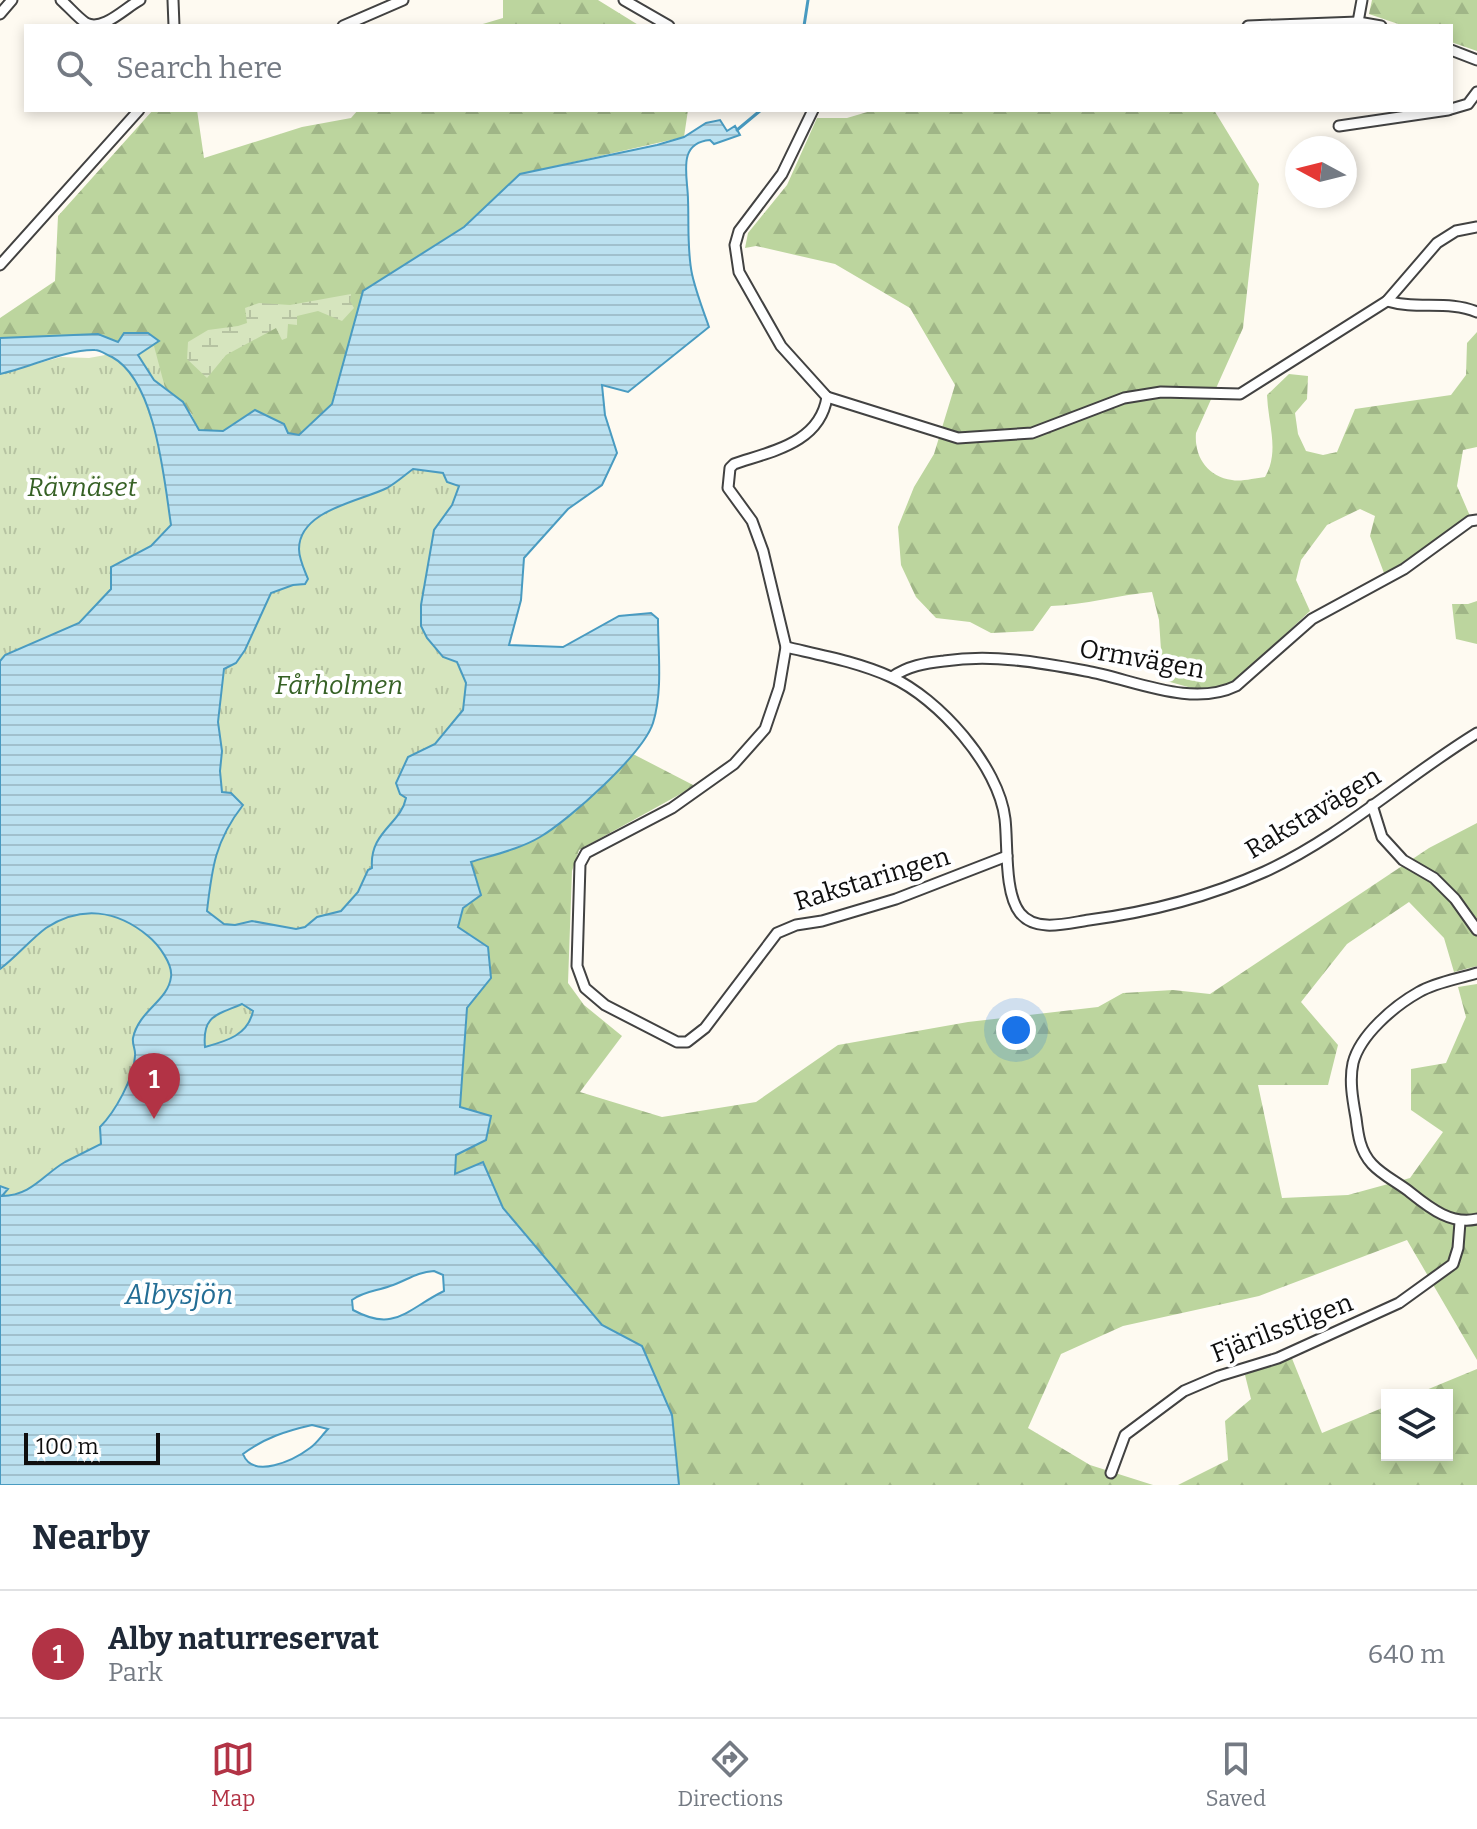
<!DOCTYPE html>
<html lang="en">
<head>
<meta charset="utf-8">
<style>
  body { margin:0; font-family:Bitter,serif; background:#f2f2f3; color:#1f2937 }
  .controls { position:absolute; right:24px; bottom:24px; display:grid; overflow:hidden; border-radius:0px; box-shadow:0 4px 12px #0003 }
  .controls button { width:72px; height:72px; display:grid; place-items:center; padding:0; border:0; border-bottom:2px solid #e0e1e3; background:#fff; color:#1f2937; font:40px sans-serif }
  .compass { position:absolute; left:1285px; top:136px; width:72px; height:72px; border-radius:50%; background:#fff; box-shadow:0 4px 12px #0003; rotate:277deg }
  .scale { position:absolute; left:24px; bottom:20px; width:136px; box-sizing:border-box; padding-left:8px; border:4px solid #0f0f0f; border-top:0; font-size:22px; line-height:28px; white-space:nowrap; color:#0f0f0f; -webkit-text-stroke:6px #fff; paint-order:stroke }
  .you { position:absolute; left:1016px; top:1030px; width:28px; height:28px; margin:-20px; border:6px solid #fff; border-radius:50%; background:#1a73e8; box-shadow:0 0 0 12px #1a73e833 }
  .badge { display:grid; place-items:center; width:52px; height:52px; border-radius:50%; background:#b23345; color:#fff; font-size:26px; font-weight:700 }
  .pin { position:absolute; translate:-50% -66px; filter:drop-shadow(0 2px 4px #0008) }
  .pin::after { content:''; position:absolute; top:42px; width:28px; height:24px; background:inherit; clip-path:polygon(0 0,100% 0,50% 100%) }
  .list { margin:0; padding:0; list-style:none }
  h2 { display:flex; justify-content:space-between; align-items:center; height:104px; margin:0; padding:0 32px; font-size:34px }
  h2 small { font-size:26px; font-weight:400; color:#747a83 }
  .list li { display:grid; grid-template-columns:52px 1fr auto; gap:24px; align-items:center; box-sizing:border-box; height:128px; padding:0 32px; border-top:2px solid #e0e1e3 }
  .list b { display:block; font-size:30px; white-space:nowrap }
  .list p { margin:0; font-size:26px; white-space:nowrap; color:#747a83 }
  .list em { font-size:26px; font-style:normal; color:#747a83 }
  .icon { flex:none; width:44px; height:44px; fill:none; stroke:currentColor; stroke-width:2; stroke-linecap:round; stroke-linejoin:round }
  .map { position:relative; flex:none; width:1477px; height:1485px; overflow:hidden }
  .search { position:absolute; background:#fff; box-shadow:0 4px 12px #0003; left:24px; right:24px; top:24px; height:88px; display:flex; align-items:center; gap:20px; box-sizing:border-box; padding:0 28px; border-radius:0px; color:#747a83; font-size:30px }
  .sheet { height:232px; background:#fff }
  nav { display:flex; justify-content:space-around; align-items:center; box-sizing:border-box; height:112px; border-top:2px solid #e0e1e3; background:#fff; font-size:22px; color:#747a83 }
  nav a { display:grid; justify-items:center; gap:4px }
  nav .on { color:#b23345 }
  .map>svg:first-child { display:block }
  .forest { fill:url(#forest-firs) }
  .wetland { fill:url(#wetland-marsh) }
  .park { fill:url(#park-tufts) }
  .water { fill:url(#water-rules); stroke:#499bc1; stroke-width:2; fill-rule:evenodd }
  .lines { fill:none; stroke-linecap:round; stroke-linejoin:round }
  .stream { stroke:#499bc1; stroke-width:3 }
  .minor-casing { stroke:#424242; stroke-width:13 }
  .minor { stroke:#fff; stroke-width:9 }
  .labels { text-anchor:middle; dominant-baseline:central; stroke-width:8; stroke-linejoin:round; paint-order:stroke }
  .park-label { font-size:26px; font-style:italic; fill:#366125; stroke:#fff }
  .street-label { font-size:26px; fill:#0f0f0f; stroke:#fff }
  .water-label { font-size:28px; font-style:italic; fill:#236d95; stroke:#fff }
</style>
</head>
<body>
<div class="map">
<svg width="1477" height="1485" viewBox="0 0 1477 1485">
  <defs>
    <pattern id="forest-firs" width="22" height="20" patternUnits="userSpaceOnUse" patternTransform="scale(2)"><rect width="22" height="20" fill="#bcd59e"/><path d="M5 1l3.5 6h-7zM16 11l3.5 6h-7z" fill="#a0b687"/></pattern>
    <pattern id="wetland-marsh" width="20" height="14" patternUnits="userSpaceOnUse" patternTransform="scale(2)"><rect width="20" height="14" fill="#d6e5be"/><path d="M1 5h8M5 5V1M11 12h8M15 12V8" fill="none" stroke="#b6c3a2"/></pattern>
    <pattern id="park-tufts" width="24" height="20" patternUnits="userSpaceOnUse" patternTransform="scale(2)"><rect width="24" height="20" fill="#d6e5be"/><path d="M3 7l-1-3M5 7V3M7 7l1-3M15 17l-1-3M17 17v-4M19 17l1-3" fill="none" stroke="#b6c3a2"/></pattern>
    <pattern id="water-rules" width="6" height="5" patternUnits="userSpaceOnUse" patternTransform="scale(2)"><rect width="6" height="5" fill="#bbe1f0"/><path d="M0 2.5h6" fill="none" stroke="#a0c0cd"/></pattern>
  </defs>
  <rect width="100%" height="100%" fill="#fefaf1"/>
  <g class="forest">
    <path d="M503,0H598L640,26H476L503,18Z"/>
    <path d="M1372,0H1477V51L1451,42V26H1404L1369,14Z"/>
    <path d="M153,110H197L204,158L302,127L351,118L358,110H688L684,137L520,174L464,227L363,291L332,404L299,435L288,433L255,410L223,431H199L191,413L119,342L0,338V318L55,281L58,216Z"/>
    <path d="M874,110H1214L1259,184L1243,328L1196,433C1194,456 1207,477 1232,480C1241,482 1255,478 1265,477C1280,451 1268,424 1267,395L1289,374L1308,376L1307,399L1295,413L1298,434L1306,451L1323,455L1337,452L1355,409L1451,395L1466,375L1467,343L1477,332V447L1463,450L1457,486L1470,516L1406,564L1384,573L1370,536L1375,516L1360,509L1327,525L1301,560L1296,580L1310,611L1230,686L1206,692L1163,680L1159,620L1152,592C1118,595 1085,605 1051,606L1033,631L991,633L970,622L936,618L916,597L901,565L898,527L914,487L934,454L955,385L910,308L835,264L756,246L745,248L748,233L787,185L817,118H847Z"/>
    <path d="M1477,601V644L1456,639L1452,604H1468Z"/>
    <path d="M633,754L695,786L579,850L572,871L568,983L584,1005L622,1036L580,1092L662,1117L756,1102L838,1045L968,1022L1098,1007L1123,993L1173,990L1210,994L1429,848L1477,823V966L1454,972L1444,938L1409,902L1347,944L1301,1002L1338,1045L1328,1085H1258L1282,1198L1348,1195L1410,1178L1443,1132L1411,1110V1069L1446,1063L1466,1017L1458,987L1477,984V1360L1407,1240L1259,1296L1123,1326L1061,1354L1028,1428L1090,1465L1153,1485H679L672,1415L642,1347L602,1325L503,1208L483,1163L455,1175L456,1155L486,1140L490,1116L460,1108L467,1008L491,978L488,947L458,927L470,862L540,837L599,789Z"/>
    <path d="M1291,1356L1322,1433L1387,1406V1455H1447V1395H1414L1477,1369V1485H1178L1228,1460L1225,1421L1251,1399L1245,1375Z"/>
  </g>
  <path class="wetland" d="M351,294L350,301L354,308L342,321L318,311L297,316V325L288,324L287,338L282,340L276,328L226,355L207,378L187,359L188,342L208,330L238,326L247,323L245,308L259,303L290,305Z"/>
  <path class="park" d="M515,341L479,755L6,1485L0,1483V374L61,357L89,358L154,346L193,493Z"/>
  <path class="water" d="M720,120L727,131L735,126L740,135L714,144L710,140C676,143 688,177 688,200C689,224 687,250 692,274C696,292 703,310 709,327L628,392L602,385L605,415L617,453L602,485L568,509L524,558L521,600L509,645L563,647L619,616L651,613L658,619C658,652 663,691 653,723C643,754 569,820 540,837C520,849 493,855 471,862L481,895L463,908L458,927L488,947L491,978L467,1008L460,1107L491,1116L486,1140L456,1155L455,1174L483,1162L503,1208L602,1325L642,1346L672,1415L679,1485H0V1186L8,1189L2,1196C31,1196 44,1174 65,1162C77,1156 89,1150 101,1144L100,1127C115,1112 134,1078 135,1056C136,1050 132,1045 133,1038C139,1010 168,1001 171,977C173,964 158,944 148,936C117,910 81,905 46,928C30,940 16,957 0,969V661L5,655L79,623L111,589V567L151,546L171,525C164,479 156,381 112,357C107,355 100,350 95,350C66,349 29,368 0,374V338L98,334L118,342L124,333H148L159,341L138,355L154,380L183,402L199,430L223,431L255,410L284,424L288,433L299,435L332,404L363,291L464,227L520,174L657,145L684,137L706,123ZM413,469L443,473L447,482L459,486L452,505L434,530L421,605V626L427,638L443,657L457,662L466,683L463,710L435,744L408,757L396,783L400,794L406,798C401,824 369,832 372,868L368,870L358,892L341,911L317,917L305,927L296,929L252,921L235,925L224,924L207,911C212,868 215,841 243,805L231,793L222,792L220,771L222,751L218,722L224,669L236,663L245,650L271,593L293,585L305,584L308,579C304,569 299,559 299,549C299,510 361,501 387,488C396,483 405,475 413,469ZM242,1004L253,1011C248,1035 227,1041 205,1047C202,1015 217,1015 242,1004ZM434,1271L443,1275L444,1291C407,1309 395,1333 353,1310L352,1300C364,1291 377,1291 390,1286C406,1281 416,1272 434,1271ZM312,1425L328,1429C322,1435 317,1443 310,1448C294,1460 253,1480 243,1454C264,1438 286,1431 312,1425Z"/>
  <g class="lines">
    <g class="stream">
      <path d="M804,26L808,0"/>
      <path d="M737,130L761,110"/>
    </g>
    <defs>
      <g id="minor">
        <path d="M61,0C69,7 78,18 86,23C103,32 126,7 140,0"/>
        <path d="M173,0L174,26"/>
        <path d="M624,0L669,26"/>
        <path d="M0,14L12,0"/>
        <path d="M1358,22L1362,0"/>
        <path d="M343,26L403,0"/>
        <path d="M1248,26L1358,22L1381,26"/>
        <path d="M1451,50L1477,60"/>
        <path d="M1451,109L1468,104L1477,92"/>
        <path d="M813,110L782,174L739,231L735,245L739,272L781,346L827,397"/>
        <path d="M1339,126L1448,110"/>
        <path d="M0,265L139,110"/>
        <path d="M1387,301C1417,310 1448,300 1477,312"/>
        <path d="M827,397C820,443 772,451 734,464L730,468L728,488L752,521L763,551L786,647L779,688L765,729L734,764L672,808L586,853L580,864L577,966L585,988L605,1005L677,1042H687L705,1028L777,933L796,925L822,921L896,899L1007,856"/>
        <path d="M827,397L958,438L1032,433L1124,398L1161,392L1240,394L1387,301L1437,243L1456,231L1477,227"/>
        <path d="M786,647C820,655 858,662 891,677C938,698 999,766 1005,819C1008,844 1004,893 1020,913C1036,933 1068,923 1089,920C1150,912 1208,897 1264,872C1341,837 1405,777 1477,733"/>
        <path d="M892,677C908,666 925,663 944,661C992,654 1038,662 1086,671C1132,679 1191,708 1236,686L1312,619L1404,569L1470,521L1477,520"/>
        <path d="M1372,805L1382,837L1403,860L1434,878L1455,899L1477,930"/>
        <path d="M1477,973C1458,979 1436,982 1419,992C1394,1006 1360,1035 1353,1063C1349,1081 1353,1101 1356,1118C1358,1135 1360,1151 1372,1164C1383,1176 1399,1183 1411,1193C1431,1209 1452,1225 1477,1219"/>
        <path d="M1111,1473L1125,1435L1184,1391L1219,1376L1278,1358L1399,1303L1453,1264L1458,1248L1460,1222"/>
      </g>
    </defs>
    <use href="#minor" class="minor-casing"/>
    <use href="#minor" class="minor"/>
  </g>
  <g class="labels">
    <g class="park-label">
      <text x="82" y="487">Rävnäset</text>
      <text x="339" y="685">Fårholmen</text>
    </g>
    <g class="street-label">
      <text transform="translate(1142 659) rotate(10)">Ormvägen</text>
      <text transform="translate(1313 813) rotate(-31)">Rakstavägen</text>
      <text transform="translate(872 879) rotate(-17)">Rakstaringen</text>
      <text transform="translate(1282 1328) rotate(-21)">Fjärilsstigen</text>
    </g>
    <g class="water-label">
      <text x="179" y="1294">Albysjön</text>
    </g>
  </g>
</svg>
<div class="controls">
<button><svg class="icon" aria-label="layers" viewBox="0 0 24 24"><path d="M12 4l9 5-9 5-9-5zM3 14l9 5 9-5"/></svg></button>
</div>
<svg class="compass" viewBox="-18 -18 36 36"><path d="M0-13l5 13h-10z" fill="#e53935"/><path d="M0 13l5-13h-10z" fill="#747a83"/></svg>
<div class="scale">100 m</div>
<div class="you"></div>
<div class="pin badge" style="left:154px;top:1119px">1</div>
<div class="search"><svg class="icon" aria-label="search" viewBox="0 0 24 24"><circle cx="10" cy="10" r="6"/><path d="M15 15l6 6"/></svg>Search here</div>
</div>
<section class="sheet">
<h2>Nearby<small></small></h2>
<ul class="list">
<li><span class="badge">1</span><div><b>Alby naturreservat</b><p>Park</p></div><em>640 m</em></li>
</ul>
</section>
<nav>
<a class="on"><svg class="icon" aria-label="map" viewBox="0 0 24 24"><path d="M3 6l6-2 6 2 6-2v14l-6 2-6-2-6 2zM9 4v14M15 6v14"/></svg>Map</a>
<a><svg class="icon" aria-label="directions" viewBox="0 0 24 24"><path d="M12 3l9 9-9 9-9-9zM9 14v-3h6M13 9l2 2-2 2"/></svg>Directions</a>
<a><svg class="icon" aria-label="saved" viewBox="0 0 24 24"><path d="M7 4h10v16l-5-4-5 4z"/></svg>Saved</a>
</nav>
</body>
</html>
